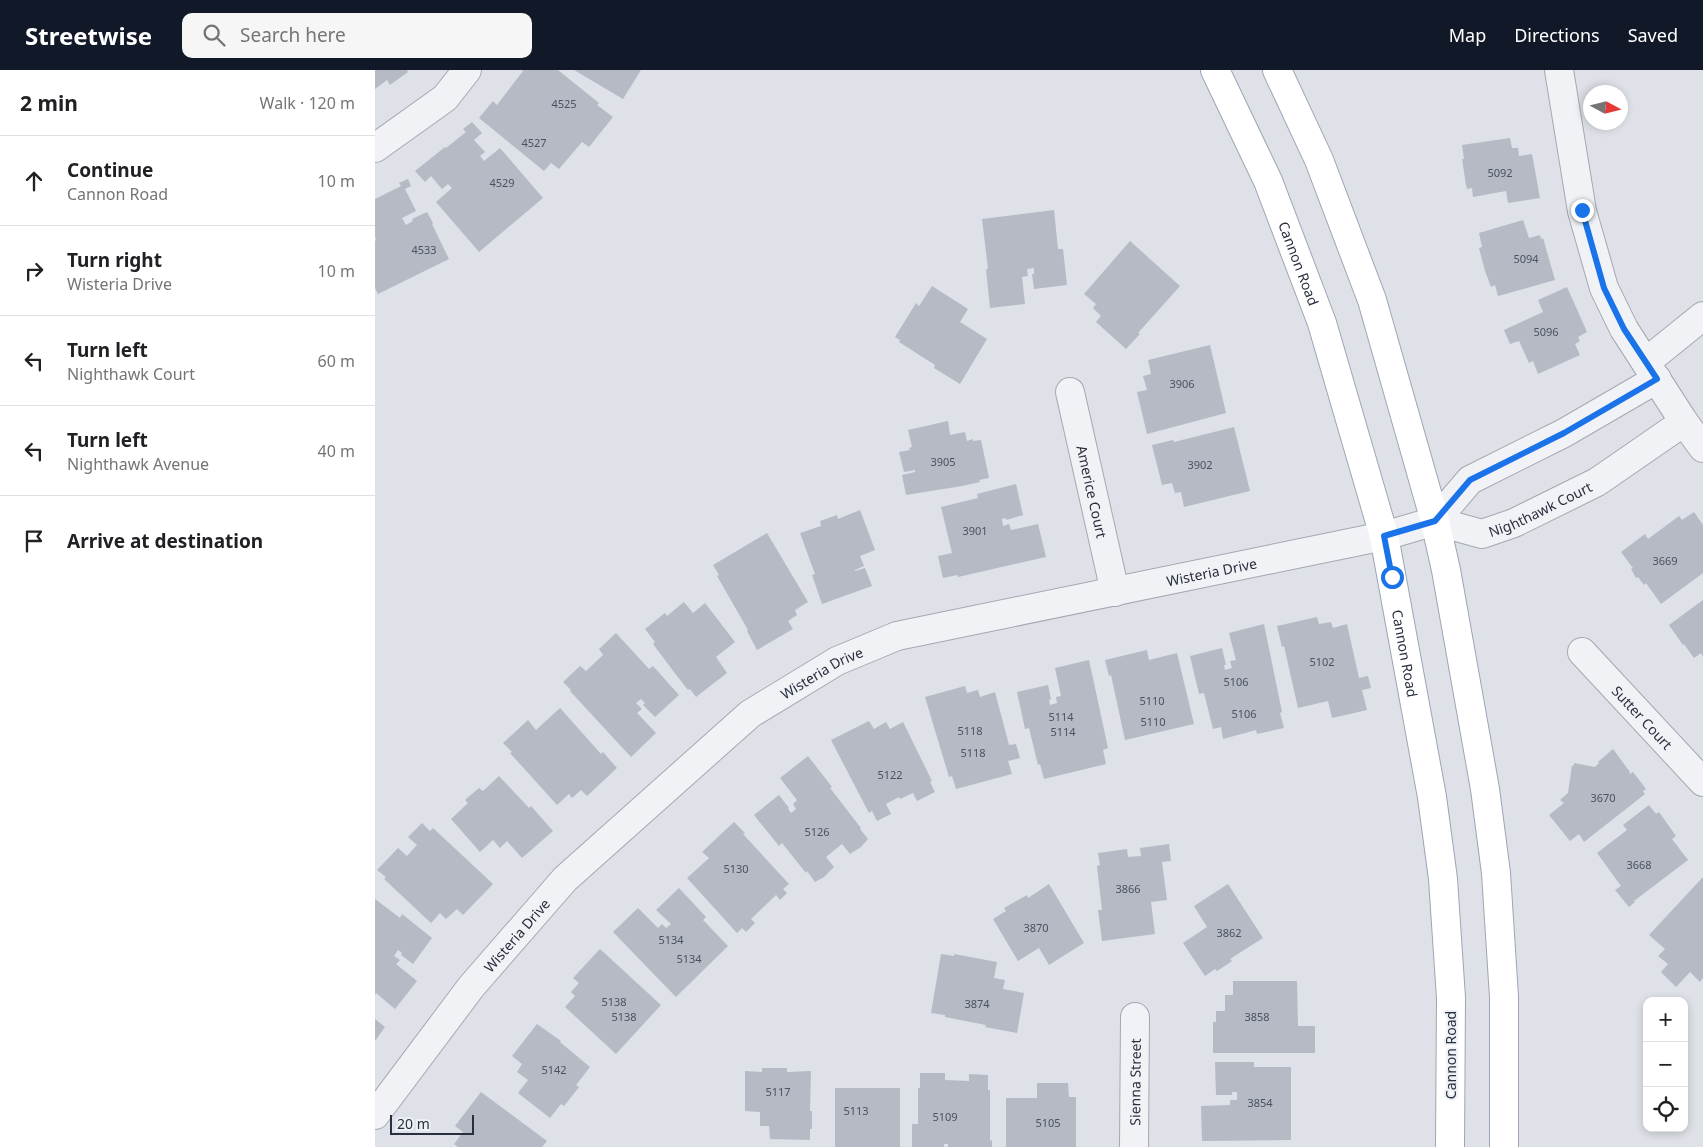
<!DOCTYPE html>
<html lang="en">
<head>
<meta charset="utf-8">
<style>
  body { margin:0; font-family:"Noto Sans",sans-serif; background:#f6f6f6; color:#202124 }
  .controls { position:absolute; right:15px; bottom:15px; display:grid; overflow:hidden; border-radius:10px; box-shadow:0 2px 8px #0003 }
  .controls button { width:45px; height:45px; display:grid; place-items:center; padding:0; border:0; border-bottom:1px solid #e0e0e0; background:#fff; color:#202124; font:25px sans-serif }
  .compass { position:absolute; left:1208px; top:15px; width:45px; height:45px; border-radius:50%; background:#fff; box-shadow:0 2px 8px #0003; rotate:97deg }
  .scale { position:absolute; left:15px; bottom:12px; width:84px; box-sizing:border-box; padding-left:5px; border:2px solid #282f3e; border-top:0; font-size:14px; line-height:18px; white-space:nowrap; color:#282f3e; -webkit-text-stroke:4px #edf0f5; paint-order:stroke }
  .stop { position:absolute; width:15px; height:15px; margin:-11px; border:4px solid #1a73e8; border-radius:50%; background:#fff }
  .stop.end { background:#1a73e8; border-color:#fff; box-shadow:0 1px 5px #0008 }
  .list { margin:0; padding:0; list-style:none }
  h2 { display:flex; justify-content:space-between; align-items:center; height:65px; margin:0; padding:0 20px; font-size:21px }
  h2 small { font-size:16px; font-weight:400; color:#757577 }
  .list li { display:grid; grid-template-columns:32px 1fr auto; gap:15px; align-items:center; box-sizing:border-box; height:90px; padding:0 20px; border-top:1px solid #e0e0e0 }
  .list b { display:block; font-size:19px; white-space:nowrap }
  .list p { margin:0; font-size:16px; white-space:nowrap; color:#757577 }
  .list em { font-size:16px; font-style:normal; color:#757577 }
  .icon { flex:none; width:28px; height:28px; fill:none; stroke:currentColor; stroke-width:2; stroke-linecap:round; stroke-linejoin:round }
  .map { position:relative; flex:none; width:1328px; height:1077px; overflow:hidden }
  header { display:flex; align-items:center; gap:30px; box-sizing:border-box; height:70px; padding:0 25px; background:#111827; color:#fff }
  header strong { font-size:24px }
  nav { display:flex; gap:28px; margin-inline-start:auto; font-size:18px }
  .search { width:350px; height:45px; background:#f6f6f6; display:flex; align-items:center; gap:12px; box-sizing:border-box; padding:0 18px; border-radius:10px; color:#757577; font-size:19px }
  main { display:flex }
  aside { flex:1; background:#fff }
  .map>svg:first-child { display:block }
  .building { fill:#b5bac4 }
  .lines { fill:none; stroke-linecap:round; stroke-linejoin:round }
  .minor-casing { stroke:#a4a8b1; stroke-width:30 }
  .major-casing { stroke:#9ea5b3; stroke-width:30 }
  .minor { stroke:#f1f2f6; stroke-width:28 }
  .major { stroke:#fff; stroke-width:28 }
  .route { stroke:#1a73e8; stroke-width:6 }
  .labels { text-anchor:middle; dominant-baseline:central; stroke-width:4; stroke-linejoin:round; paint-order:stroke }
  .number-label { font-size:11px; fill:#4b5260 }
  .street-label { font-size:14px; fill:#282f3e; stroke:#edf0f5 }
</style>
</head>
<body>
<header>
<strong>Streetwise</strong>
<div class="search"><svg class="icon" aria-label="search" viewBox="0 0 24 24"><circle cx="10" cy="10" r="6"/><path d="M15 15l6 6"/></svg>Search here</div>
<nav><a>Map</a><a>Directions</a><a>Saved</a></nav>
</header>
<main>
<aside>
<h2>2 min<small>Walk · 120 m</small></h2>
<ul class="list">
<li><svg class="icon" aria-label="ahead" viewBox="0 0 24 24"><path d="M12 20V5M6 11l6-6 6 6"/></svg><div><b>Continue</b><p>Cannon Road</p></div><em>10 m</em></li>
<li><svg class="icon" aria-label="right" viewBox="0 0 24 24"><path d="M7 20v-9h11M14 6l5 5-5 5"/></svg><div><b>Turn right</b><p>Wisteria Drive</p></div><em>10 m</em></li>
<li><svg class="icon" aria-label="left" viewBox="0 0 24 24"><path d="M17 20v-9H6M10 6l-5 5 5 5"/></svg><div><b>Turn left</b><p>Nighthawk Court</p></div><em>60 m</em></li>
<li><svg class="icon" aria-label="left" viewBox="0 0 24 24"><path d="M17 20v-9H6M10 6l-5 5 5 5"/></svg><div><b>Turn left</b><p>Nighthawk Avenue</p></div><em>40 m</em></li>
<li><svg class="icon" aria-label="arrive" viewBox="0 0 24 24"><path d="M6 21V4h12l-3 4 3 4H6"/></svg><div><b>Arrive at destination</b></div></li>
</ul>
</aside>
<div class="map">
<svg width="1328" height="1077" viewBox="0 0 1328 1077">
  <rect width="100%" height="100%" fill="#dee1e7"/>
  <g class="building">
    <path d="M0,0H32L33,2L15,15L12,10L0,19Z"/>
    <path d="M147,0H183L224,33L222,35L238,47L214,77L207,72L184,99L176,93L169,101L104,48L118,31L122,35L148,1Z"/>
    <path d="M199,0H266L248,29Z"/>
    <path d="M97,52L107,63L99,70L110,82L105,86L109,91L125,78L168,128L104,182L61,132L77,118L73,114L67,119L56,106L50,112L40,101L70,77L71,78L91,62L88,59Z"/>
    <path d="M1135,68L1137,78H1143L1144,86L1157,84L1165,128L1133,133L1131,121L1098,127L1097,118L1092,119L1091,115L1087,89H1089L1087,75Z"/>
    <path d="M33,109L36,116L30,119L41,141L27,148L31,155L38,151L37,149L52,142L58,153L57,154L74,189L3,224L0,218V171L1,170L0,167V129L26,116L24,113Z"/>
    <path d="M679,140L683,179H688L692,215L659,219L657,204H659V198L652,199L653,206L647,207L650,234L615,238L611,199H613L607,149Z"/>
    <path d="M1148,150L1154,168L1165,165L1166,169L1168,168L1180,210L1123,226L1120,215L1116,217L1110,201L1104,178L1107,177L1104,163Z"/>
    <path d="M755,171L805,216L763,263L765,264L751,279L721,252L726,246L718,238L721,234L709,224Z"/>
    <path d="M557,216L593,239L585,252L612,269L585,314L559,298L560,295L524,272L525,270L520,267L541,233L544,236Z"/>
    <path d="M1192,217L1212,262L1203,267L1205,271L1200,274L1205,285L1163,304L1158,291L1154,293L1144,271L1135,274L1129,260L1168,242L1163,230Z"/>
    <path d="M835,275L851,343L772,364L762,322L772,320L768,306L776,304L773,290Z"/>
    <path d="M573,351L575,365L590,362L592,371L598,369V371L606,370L614,408L604,410L605,412L587,416L531,425L527,405L540,402V400L529,402L524,382L535,380L534,378L537,377L533,360Z"/>
    <path d="M859,357L875,421L809,437L806,422L800,423L797,413L787,415L777,375L798,370L799,372Z"/>
    <path d="M641,414L648,445L631,450V448L627,449L628,456L634,454L636,460L663,454L671,487L583,507L582,505L568,508L563,486L577,483L566,437L603,428L602,424Z"/>
    <path d="M485,440L500,480L485,486L489,496L480,500V501L490,498L497,516L447,534L437,505L440,504L425,463L446,456L445,451L462,445L463,449Z"/>
    <path d="M1319,442L1328,455V503L1286,534L1271,513L1269,515L1263,507L1261,508L1256,499L1258,498L1246,482L1270,464L1273,469L1304,446L1307,450Z"/>
    <path d="M392,463L433,532L420,540L422,545L413,551L418,559L382,580L372,561L373,560L342,506L344,505L338,495Z"/>
    <path d="M1328,530V587L1326,583L1319,588L1309,574L1308,575L1294,555Z"/>
    <path d="M309,532L318,543L330,533L360,572L341,587L352,603L321,627L315,619L313,620L302,606L278,574L280,572L270,559L290,543L292,546Z"/>
    <path d="M942,547L944,554L956,552L958,558L972,554L984,608L993,606L996,618L987,620L992,640L957,648L953,631L923,638L909,576L907,577L902,556Z"/>
    <path d="M889,554L907,642L905,643L909,658L882,664L881,660L848,669L846,657L838,659L829,623L824,624L815,586L847,578L851,595H849L850,600L857,598L855,591L861,590L854,563Z"/>
    <path d="M241,563L274,599L278,596L304,625L280,647L268,635L270,633L266,629L261,633L267,639L262,643L281,663L256,687L195,621L196,620L188,612L205,596L211,601L228,585L224,579Z"/>
    <path d="M772,580L774,590L802,583L819,654L750,670L736,605L734,606L730,590Z"/>
    <path d="M714,590L733,678L728,680L731,694L669,709L665,694L663,695L654,658L650,659L642,622L673,615L676,629L674,630L675,635L682,633L681,627L686,626L680,598Z"/>
    <path d="M590,616L592,623L603,620L605,627L620,622L634,675L641,674L645,688L633,691L637,704L581,719L577,706L574,707L550,627Z"/>
    <path d="M185,638L226,684L228,682L242,698L212,726L206,720L197,728L194,724L182,735L135,683L137,682L128,673L153,650L161,660Z"/>
    <path d="M494,651L499,659L511,652L515,659L528,652L557,711L555,712L560,722L542,731L538,723L525,729L524,727L511,734L516,744L502,751L497,741L494,743L456,670Z"/>
    <path d="M1238,679L1255,702L1254,703L1255,704L1258,702L1271,719L1268,721L1270,724L1209,772L1204,764L1195,771L1174,745L1189,733L1185,730L1193,723L1197,695L1199,696V693L1220,697L1224,693L1223,692Z"/>
    <path d="M433,686L457,717L455,718L486,758L485,759L493,769L486,777L475,784L467,774L451,787L459,797L449,807L440,812L432,801L431,803L407,773L404,776L379,745L404,725L414,738L413,739L416,743L421,739L418,734L422,730L405,708Z"/>
    <path d="M124,706L154,738L156,736L178,761L147,788L132,771L125,778L118,770L105,782L76,749L93,733L90,730L104,718L108,721Z"/>
    <path d="M1274,735L1281,744L1284,742L1301,766L1297,769L1313,790L1259,831L1260,832L1254,837L1240,820L1246,816L1222,783L1252,760L1248,755Z"/>
    <path d="M359,752L370,763L368,764L414,814L408,819L412,823L405,830L401,825L376,849L380,853L371,862L367,858L362,863L312,808L334,788L327,782Z"/>
    <path d="M47,753L55,761L58,758L118,814L88,845L82,839L71,849L65,843L56,853L9,809L11,807L2,800L23,778L32,786L42,775L33,767Z"/>
    <path d="M794,774L796,791L787,792L792,830L776,832L780,864L727,871L723,840H727L722,796L725,795L723,783L752,779L753,787L766,786L765,778Z"/>
    <path d="M1328,807V908L1325,912L1315,902L1301,917L1286,902L1293,894L1283,886L1290,879L1274,865Z"/>
    <path d="M674,814L709,873L674,895L664,878L643,891L618,849L631,841L629,838L652,825L653,828Z"/>
    <path d="M853,814L888,868L855,889L857,891L842,901L840,899L830,906L808,873L832,857L819,836Z"/>
    <path d="M304,818L331,847L328,850L353,876L301,927L238,862L263,838L283,858L287,854L291,858L296,854L281,840Z"/>
    <path d="M0,829L25,848L27,844L57,868L38,894L26,885L27,883L23,880L19,886L25,890L21,894L42,911L20,939L1,923L0,925Z"/>
    <path d="M225,879L286,935L241,984L190,937L200,926L196,922L204,913L198,908Z"/>
    <path d="M566,884L579,886V884L622,892L619,908L630,910L628,919L649,923L642,963L610,957L611,955L570,947V945L556,943Z"/>
    <path d="M858,911H922L923,956H940V983H838V952H841V941H850V925H858Z"/>
    <path d="M0,949L10,957L0,971Z"/>
    <path d="M162,954L186,971L185,972L215,997L201,1015L204,1017L189,1036L186,1034L175,1048L143,1023L153,1010L142,1002L147,994L137,986Z"/>
    <path d="M840,992H879V997H916V1070L827,1071L826,1036L855,1035V1030H862V1022H857V1025H841Z"/>
    <path d="M387,998H412V1002L436,1001L435,1041H437V1059H435V1070L395,1069L394,1056H385V1042L370,1041V1001L387,1002Z"/>
    <path d="M545,1003H570V1010L594,1011V1004L613,1005V1020H615V1071L617,1070V1077H573V1074H569V1077H537V1054H543V1018H545Z"/>
    <path d="M662,1013H693L694,1027H701V1077H631V1028H662Z"/>
    <rect x="460" y="1018" width="65" height="59"/>
    <path d="M106,1022L172,1071L167,1077H83L79,1074L88,1062L80,1056Z"/>
  </g>
  <g class="lines">
    <defs>
      <g id="minor">
        <path d="M1184,0L1207,141L1229,218L1249,259L1309,352L1328,378"/>
        <path d="M0,78L70,28L92,0"/>
        <path d="M1271,292L1328,246"/>
        <path id="s1" d="M695,322L740,522"/>
        <path id="s2" d="M1060,451L1107,464L1139,453L1222,412L1309,352"/>
        <path d="M1060,451L1095,410L1189,363L1282,309"/>
        <path id="s3" d="M1207,582L1328,712"/>
        <path id="s4" d="M0,1045L96,917L190,809L375,644L462,591L522,566L1009,466L1060,451"/>
        <path id="s5" d="M759,1077L760,947"/>
      </g>
      <g id="major">
        <path id="s6" d="M840,0L893,111L947,253L1009,466L1057,727L1068,809L1076,928L1075,1077"/>
        <path d="M902,0L944,90L997,230L1060,451L1071,500L1110,719L1121,803L1129,927V1077"/>
      </g>
    </defs>
    <use href="#minor" class="minor-casing"/>
    <use href="#major" class="major-casing"/>
    <use href="#minor" class="minor"/>
    <use href="#major" class="major"/>
  </g>
  <g class="lines">
    <path class="route" d="M1017,507L1009,466L1060,451L1095,410L1189,363L1282,309L1249,259L1229,218L1207,140"/>
  </g>
  <g class="labels">
    <g class="number-label">
      <text x="189" y="33">4525</text>
      <text x="159" y="72">4527</text>
      <text x="1125" y="102">5092</text>
      <text x="127" y="112">4529</text>
      <text x="49" y="179">4533</text>
      <text x="1151" y="188">5094</text>
      <text x="1171" y="261">5096</text>
      <text x="807" y="313">3906</text>
      <text x="568" y="391">3905</text>
      <text x="825" y="394">3902</text>
      <text x="600" y="460">3901</text>
      <text x="1290" y="490">3669</text>
      <text x="947" y="591">5102</text>
      <text x="861" y="611">5106</text>
      <text x="777" y="630">5110</text>
      <text x="869" y="643">5106</text>
      <text x="686" y="646">5114</text>
      <text x="778" y="651">5110</text>
      <text x="595" y="660">5118</text>
      <text x="688" y="661">5114</text>
      <text x="598" y="682">5118</text>
      <text x="515" y="704">5122</text>
      <text x="1228" y="727">3670</text>
      <text x="442" y="761">5126</text>
      <text x="1264" y="794">3668</text>
      <text x="361" y="798">5130</text>
      <text x="753" y="818">3866</text>
      <text x="661" y="857">3870</text>
      <text x="854" y="862">3862</text>
      <text x="296" y="869">5134</text>
      <text x="314" y="888">5134</text>
      <text x="239" y="931">5138</text>
      <text x="602" y="933">3874</text>
      <text x="249" y="946">5138</text>
      <text x="882" y="946">3858</text>
      <text x="179" y="999">5142</text>
      <text x="403" y="1021">5117</text>
      <text x="885" y="1032">3854</text>
      <text x="481" y="1040">5113</text>
      <text x="570" y="1046">5109</text>
      <text x="673" y="1052">5105</text>
    </g>
    <g class="street-label">
      <text stroke="none"><textPath href="#s6" startOffset="211">Cannon Road</textPath></text>
      <text stroke="none"><textPath href="#s1" startOffset="102">Americe Court</textPath></text>
      <text stroke="none"><textPath href="#s2" startOffset="112">Nighthawk Court</textPath></text>
      <text stroke="none"><textPath href="#s4" startOffset="1039">Wisteria Drive</textPath></text>
      <text stroke="none"><textPath href="#s6" startOffset="616">Cannon Road</textPath></text>
      <text stroke="none"><textPath href="#s4" startOffset="634">Wisteria Drive</textPath></text>
      <text stroke="none"><textPath href="#s3" startOffset="89">Sutter Court</textPath></text>
      <text stroke="none"><textPath href="#s4" startOffset="229">Wisteria Drive</textPath></text>
      <text transform="translate(1075 985) rotate(-90)">Cannon Road</text>
      <text stroke="none"><textPath href="#s5" startOffset="65">Sienna Street</textPath></text>
    </g>
  </g>
</svg>
<div class="controls">
<button>+</button>
<button>−</button>
<button><svg class="icon" aria-label="locate" viewBox="0 0 24 24"><circle cx="12" cy="12" r="6"/><path d="M12 2v4M12 18v4M2 12h4M18 12h4"/></svg></button>
</div>
<svg class="compass" viewBox="-18 -18 36 36"><path d="M0-13l5 13h-10z" fill="#e53935"/><path d="M0 13l5-13h-10z" fill="#757577"/></svg>
<div class="scale">20 m</div>
<div class="stop" style="left:1017px;top:507px"></div>
<div class="stop end" style="left:1207px;top:140px"></div>
</div>
</main>
</body>
</html>
